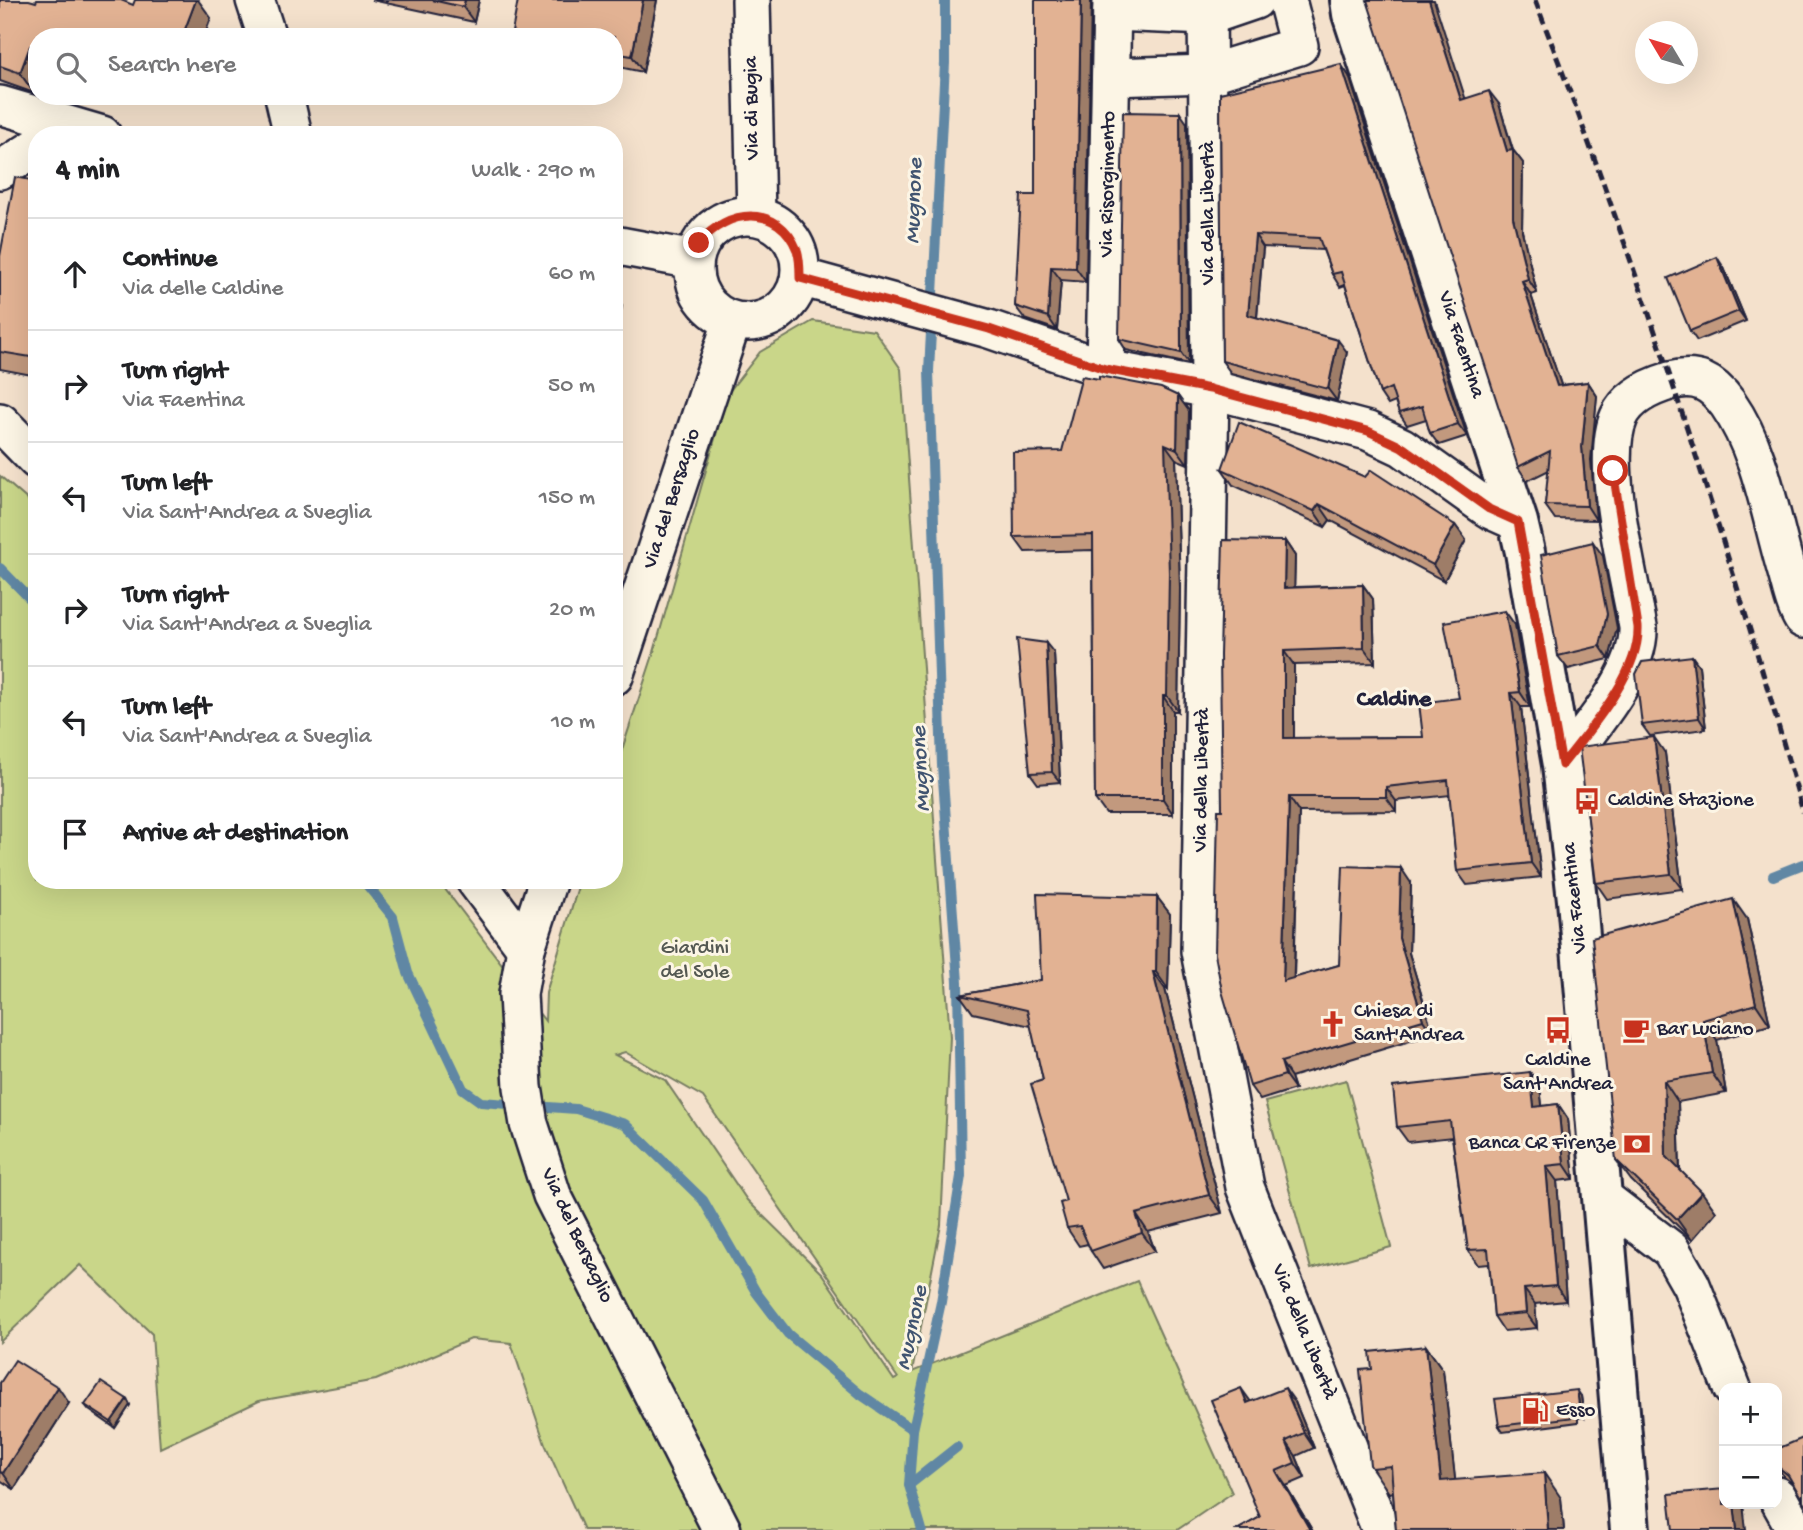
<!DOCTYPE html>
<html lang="en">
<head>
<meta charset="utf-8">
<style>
  body { margin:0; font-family:"Gochi Hand",sans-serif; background:#f2f2f2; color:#202124 }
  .controls { position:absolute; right:21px; bottom:21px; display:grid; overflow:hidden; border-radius:14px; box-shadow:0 7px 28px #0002 }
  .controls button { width:63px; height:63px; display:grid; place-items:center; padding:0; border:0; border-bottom:2px solid #e0e0e0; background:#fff; color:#202124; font:35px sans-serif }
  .compass { position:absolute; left:1635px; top:21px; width:63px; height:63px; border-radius:50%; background:#fff; box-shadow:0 7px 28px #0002; rotate:308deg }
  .stop { position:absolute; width:21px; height:21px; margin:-16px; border:5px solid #c8321e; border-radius:50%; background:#fff }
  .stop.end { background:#c8321e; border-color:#fff; box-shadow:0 2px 7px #0008 }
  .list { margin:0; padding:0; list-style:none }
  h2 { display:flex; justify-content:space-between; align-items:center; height:91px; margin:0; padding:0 28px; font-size:30px }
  h2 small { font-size:23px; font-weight:400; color:#757577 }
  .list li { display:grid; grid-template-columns:46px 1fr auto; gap:21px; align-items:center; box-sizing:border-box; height:112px; padding:0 28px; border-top:2px solid #e0e0e0 }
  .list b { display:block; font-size:26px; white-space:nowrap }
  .list p { margin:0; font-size:23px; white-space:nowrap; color:#757577 }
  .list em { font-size:23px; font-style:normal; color:#757577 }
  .icon { flex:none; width:38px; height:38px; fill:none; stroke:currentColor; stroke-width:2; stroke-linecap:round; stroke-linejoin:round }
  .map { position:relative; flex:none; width:1803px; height:1530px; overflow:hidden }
  .search { position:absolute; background:#fff; box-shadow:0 7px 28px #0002; left:28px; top:28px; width:595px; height:77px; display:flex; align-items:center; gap:18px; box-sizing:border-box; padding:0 24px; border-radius:28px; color:#757577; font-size:26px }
  .panel { position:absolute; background:#fff; box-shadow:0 7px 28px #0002; left:28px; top:126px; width:595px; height:763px; border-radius:28px }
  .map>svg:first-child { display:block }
  .green { fill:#c9d689; stroke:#767c62; stroke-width:2; fill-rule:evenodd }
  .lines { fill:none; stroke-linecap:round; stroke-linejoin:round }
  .stream { stroke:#6087a4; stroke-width:10 }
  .street-casing { stroke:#22223b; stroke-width:42 }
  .primary-casing { stroke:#22223b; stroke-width:44 }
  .street { stroke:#fcf5e5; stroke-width:37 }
  .primary { stroke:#fcf5e5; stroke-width:38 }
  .rail { stroke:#22223b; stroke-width:5; stroke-dasharray:10 5; stroke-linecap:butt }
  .wall { fill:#c2997e; stroke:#22223b; stroke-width:2 }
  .shaded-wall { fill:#9e7d67; stroke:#22223b; stroke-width:2 }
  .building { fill:#e2b293; stroke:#22223b; stroke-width:2 }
  .route { stroke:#c8321e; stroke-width:9 }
  .labels { text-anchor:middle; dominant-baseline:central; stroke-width:6; stroke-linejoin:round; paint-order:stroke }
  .street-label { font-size:21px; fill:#22223b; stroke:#fcf5e5 }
  .poi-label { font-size:21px; fill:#22223b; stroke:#fcf5e5; text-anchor:start }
  .park-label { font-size:21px; fill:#545852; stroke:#fcf5e5 }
  .water-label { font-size:23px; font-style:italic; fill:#415470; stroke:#fcf5e5 }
  .quarter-label { font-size:24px; font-weight:bold; fill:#22223b; stroke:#fcf5e5 }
</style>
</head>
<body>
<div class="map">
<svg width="1803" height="1530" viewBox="0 0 1803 1530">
  <rect width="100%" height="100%" fill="#f4e1cc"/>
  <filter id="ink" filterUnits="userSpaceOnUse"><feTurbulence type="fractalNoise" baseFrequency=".0143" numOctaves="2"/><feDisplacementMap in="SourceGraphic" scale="14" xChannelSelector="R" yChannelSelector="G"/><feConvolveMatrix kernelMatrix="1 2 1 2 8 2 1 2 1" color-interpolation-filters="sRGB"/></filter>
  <g filter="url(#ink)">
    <g class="green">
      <path d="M813,321L874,330L901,369L950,1037L941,1225L912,1372L1137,1281L1232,1493L1177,1530H584L545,1444L511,1343L471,1339L376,1380L259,1401L160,1448L152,1334L80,1265L0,1342V476L37,508V880H438L545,1021L546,993L580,880H614V774L654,652L728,393L760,352ZM625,1052L703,1097L898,1378L894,1380L822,1274L747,1200L665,1080L615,1055Z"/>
      <path d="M1346,1080L1391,1247L1311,1269L1265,1102Z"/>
    </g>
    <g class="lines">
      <g class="stream">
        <path d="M0,568L37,606"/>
        <path d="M1773,876L1803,864"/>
        <path d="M363,880L393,917L408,973L463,1089L481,1102L576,1109L625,1124L703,1200L756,1292L788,1334L860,1394L913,1430"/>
        <path d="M909,1485L957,1447"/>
        <path d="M922,1530L909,1485L913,1430L941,1302L961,1176L958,982L942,766L929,371L945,63V0"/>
      </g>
      <defs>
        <g id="street">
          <path d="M255,0L267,37"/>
          <path d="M751,0L756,216"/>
          <path d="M1207,0L1210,389L1200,951L1245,1187L1381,1530"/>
          <path d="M1112,12L1208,16L1255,0"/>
          <path d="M1111,77L1208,74L1299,46L1287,0"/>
          <path d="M284,96L293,135"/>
          <path d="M0,105L102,135"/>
          <path d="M0,170L37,147"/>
          <circle cx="747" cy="269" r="53"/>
          <path d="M614,245L694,260"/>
          <path d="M800,277L989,329L1105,369L1210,389L1368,431L1402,447L1489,509L1518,522"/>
          <path d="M1105,369L1112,0"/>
          <path d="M0,422L37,460"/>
          <path d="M614,676L732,322"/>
          <path d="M1562,765C1589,729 1640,673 1638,627C1629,576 1599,462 1619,417C1628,397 1650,387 1670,381C1697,374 1712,382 1728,404C1761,451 1770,515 1786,569C1791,586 1794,604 1803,619"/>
          <path d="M475,880L526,948"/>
          <path d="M548,880L526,948L518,994L523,1087L529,1124L552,1195L722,1530"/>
          <path d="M1603,1198L1671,1250L1691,1285L1732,1388"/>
          <path d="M1777,1496L1796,1530"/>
        </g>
        <path id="primary" d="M1350,0L1352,14L1518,522L1525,552L1562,765L1577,900L1630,1530"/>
      </defs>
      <use href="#street" class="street-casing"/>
      <use href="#primary" class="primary-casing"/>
      <use href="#street" class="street"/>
      <use href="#primary" class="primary"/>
      <path class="rail" d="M1535,0C1638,266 1726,538 1803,812"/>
    </g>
    <g class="wall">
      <path d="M0,0L36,2L133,5L211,18L37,37V87L34,93L0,81Z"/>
      <path d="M372,0H479L474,22Z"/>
      <path d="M657,0L643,72L614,66V37H515L512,32Z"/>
      <path d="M1035,0H1091L1086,282L1061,280L1057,330L1025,319L1015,306L1035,195Z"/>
      <path d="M1349,76L1467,436L1439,445L1430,433L1426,419L1407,425L1399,413L1395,402L1388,405L1380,393L1345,285L1340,287L1332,274L1323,250L1263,247L1257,318L1347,352L1337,401L1231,373L1222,361L1220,93Z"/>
      <path d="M1465,98L1499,104L1513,150L1523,163L1522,231L1537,293L1531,295L1561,385L1588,382L1597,396L1591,460L1596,520L1555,519L1545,505L1549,470L1527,481L1518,467Z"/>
      <path d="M1187,123L1189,364L1126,350L1119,339Z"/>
      <path d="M37,181V376L0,369V256Z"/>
      <path d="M1724,268L1746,321L1697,341L1690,331Z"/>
      <path d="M1178,396L1189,411L1188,464L1176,459L1180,588L1178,711H1173V814H1106L1095,799L1093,550L1025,552L1014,537L1062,451Z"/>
      <path d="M1222,469L1455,525L1466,540L1444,581L1330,520L1325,527L1233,485Z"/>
      <path d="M1285,541L1295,556L1294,587L1363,585L1373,599L1375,663L1294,665V738L1423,737L1459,698L1515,625L1530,707H1521L1541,877L1467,885L1457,871L1450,795L1396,801V811L1299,812L1294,978L1339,965L1411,883L1409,953L1433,1034L1291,1077L1295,1089L1260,1100L1250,1086L1222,810Z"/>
      <path d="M1603,556L1617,628L1609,659L1568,669L1558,656Z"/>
      <path d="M1054,653L1060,782L1038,784L1030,773Z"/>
      <path d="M1692,656L1699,666L1706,729L1650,736L1642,725Z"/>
      <path d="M1665,753L1682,889L1607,899L1596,883Z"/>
      <path d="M1157,897L1170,914L1168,989H1165L1222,1213L1148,1232L1155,1251L1103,1269L1091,1251L1088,1244L1079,1246L1067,1228L1066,1201L1043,1080L1031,1026L973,1013L960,995L1041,980Z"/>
      <path d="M1747,919L1770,1025L1717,1040L1726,1093L1678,1102L1680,1170L1716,1212L1692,1240L1631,1180L1616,1160Z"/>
      <path d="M1530,1072L1540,1087L1542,1106L1558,1104L1568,1119L1574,1179L1557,1181L1566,1301L1535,1304L1537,1328L1504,1331L1494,1316L1489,1264L1478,1265L1468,1250L1452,1137L1408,1142L1397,1127Z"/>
      <path d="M1426,1346L1443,1370L1455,1480L1561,1498L1564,1530H1396L1393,1492L1389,1493L1372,1468V1369Z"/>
      <path d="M0,1383L69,1403L14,1489L0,1480Z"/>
      <path d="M1581,1396L1584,1417L1578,1418V1422L1503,1432L1499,1426Z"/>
      <path d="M127,1399L130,1405L115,1428L89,1410L85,1405Z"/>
      <path d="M1251,1402H1295L1314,1448L1296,1456L1305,1478L1286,1486L1312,1530H1237L1260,1517Z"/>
      <path d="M1803,1438V1502L1793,1484L1784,1477L1777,1466Z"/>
    </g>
    <g class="shaded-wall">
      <path d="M196,0H198L211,18L204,37H182Z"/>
      <path d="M465,0H479L474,22L463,7Z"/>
      <path d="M643,0H657L643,72L632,56Z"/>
      <path d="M1081,0H1091L1086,282L1076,268Z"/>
      <path d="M1429,0H1434L1470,113L1461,100Z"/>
      <path d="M30,46L37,55V87L34,93L20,73Z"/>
      <path d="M1341,64L1349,76L1467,436L1458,424Z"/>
      <path d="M1489,91L1499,104L1513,152V150L1523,163L1522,231L1537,293L1528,279L1513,218L1507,151Z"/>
      <path d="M1180,113L1187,123L1189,364L1181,353Z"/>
      <path d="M1255,235L1263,247L1256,327L1248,315Z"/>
      <path d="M1717,257L1724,268L1746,321L1739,311Z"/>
      <path d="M1051,267L1061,280L1057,330L1048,317Z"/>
      <path d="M1522,281L1531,295L1566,400L1557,386Z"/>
      <path d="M614,295L622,306L614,345Z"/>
      <path d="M1338,340L1347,352L1337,401L1328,389Z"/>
      <path d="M1588,382L1597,396L1591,460L1596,520L1587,506L1582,447Z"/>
      <path d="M1178,396L1189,411L1188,464L1177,449Z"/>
      <path d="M1165,444L1176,459L1180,588L1178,711L1167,696Z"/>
      <path d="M1319,504L1330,520L1325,527L1314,511Z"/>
      <path d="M1455,525L1466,540L1444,581L1433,565Z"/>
      <path d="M1285,541L1295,556L1294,602L1284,588Z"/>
      <path d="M1593,542L1603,556L1617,628L1609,659L1600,646Z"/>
      <path d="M1363,585L1373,599L1375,663L1364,648Z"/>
      <path d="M1505,611L1515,625L1530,707L1520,692Z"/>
      <path d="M1046,643L1054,653L1060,782L1052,772Z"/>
      <path d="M1284,651L1294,665V753L1284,738Z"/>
      <path d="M1692,656L1699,666L1706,729L1699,718Z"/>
      <path d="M1511,693L1521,707L1541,877L1531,863Z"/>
      <path d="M1163,696L1173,711V814L1163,799Z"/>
      <path d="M1654,737L1665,753L1682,889L1671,874Z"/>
      <path d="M1386,787L1396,801V811L1386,797Z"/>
      <path d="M1289,797L1299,812L1293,996L1283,981Z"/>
      <path d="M1401,868L1411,883L1409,953L1433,1034L1423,1020L1399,938Z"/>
      <path d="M1157,897L1170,914L1168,989L1156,972Z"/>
      <path d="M1733,899L1747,919L1770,1025L1756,1004Z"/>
      <path d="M1153,972L1165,989L1222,1213L1209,1195Z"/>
      <path d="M1703,1020L1717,1040L1726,1093L1712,1073Z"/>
      <path d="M1281,1062L1291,1077L1295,1089L1285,1075Z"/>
      <path d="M1530,1072L1540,1087L1544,1122L1534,1107Z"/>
      <path d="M1664,1081L1678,1102L1680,1176L1666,1156Z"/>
      <path d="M1558,1104L1568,1119L1574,1179L1564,1164Z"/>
      <path d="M1546,1166L1557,1181L1566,1301L1556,1286Z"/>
      <path d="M1702,1192L1716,1212L1692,1240L1677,1219Z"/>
      <path d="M1136,1214L1148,1232L1155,1251L1142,1233Z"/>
      <path d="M1524,1289L1535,1304L1537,1328L1526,1313Z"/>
      <path d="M1426,1346L1443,1370L1458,1505L1441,1481Z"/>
      <path d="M58,1387L69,1403L14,1489L3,1473Z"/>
      <path d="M1241,1388L1251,1402L1247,1403Z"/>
      <path d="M1285,1388L1295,1402L1314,1448L1304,1433Z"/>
      <path d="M1577,1390L1581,1396L1584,1417L1580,1412Z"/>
      <path d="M127,1399L130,1405L115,1428L111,1422Z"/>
      <path d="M1286,1441L1296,1456L1305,1478L1295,1463Z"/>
      <path d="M1276,1471L1286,1486L1312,1530H1310Z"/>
      <path d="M1544,1473L1561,1498L1564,1530H1548Z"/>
      <path d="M1734,1504H1743L1746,1530H1737Z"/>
    </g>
    <g class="building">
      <path d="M0,0H29L36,2L37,0H121L133,5L135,0H196L182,37H37V49L30,46L20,73L0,66Z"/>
      <path d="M432,0H465L463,7Z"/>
      <path d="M518,0H643L632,56L614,53V37H533L512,32Z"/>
      <path d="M1035,0H1081L1076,268L1051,267L1048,317L1015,306L1021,195H1035Z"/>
      <path d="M1367,0H1429L1461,100L1489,91L1507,151L1513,150V218L1528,279L1522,281L1557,386L1588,382L1582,447L1587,506L1545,505L1550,451L1518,467Z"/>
      <path d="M1341,64L1458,424L1430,433L1422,406L1399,413L1391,388L1380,393L1341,272L1332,274L1319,238L1255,235L1248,315L1338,340L1328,389L1222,361L1220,93Z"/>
      <path d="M1123,112L1180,113L1181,353L1119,339Z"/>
      <path d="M15,177L37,181V358L0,352V256Z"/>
      <path d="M1717,257L1739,311L1690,331L1668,278Z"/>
      <path d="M1082,376L1099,379V376L1161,388L1178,396L1177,449L1165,444L1169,573L1167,696H1163V799H1095L1093,535L1014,537L1013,452L1062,451Z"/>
      <path d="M1239,422L1365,477L1371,470L1455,525L1433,565L1319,504L1314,511L1222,469Z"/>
      <path d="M1223,540L1285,541L1284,588L1363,585L1364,648L1284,651V738L1423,737L1419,703L1459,698L1444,622L1505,611L1520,692L1511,693L1531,863L1457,871L1448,780L1386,787V797H1289L1283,981L1339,965L1343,866L1401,868L1399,938L1423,1020L1281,1062L1285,1075L1250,1086L1222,991L1215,954L1218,810H1222L1220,655Z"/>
      <path d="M1593,542L1607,614L1600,646L1558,656L1541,555Z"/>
      <path d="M1017,639L1046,643L1052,772L1030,773Z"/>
      <path d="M1692,656L1699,718L1642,725L1636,674L1642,662Z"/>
      <path d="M1654,737L1671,874L1596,883L1579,747Z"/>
      <path d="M1037,894L1157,897L1156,972H1153L1209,1195L1136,1214L1142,1233L1091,1251L1080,1226L1067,1228L1060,1203L1066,1201L1031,1084L1043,1080L1027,1010L960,995L1041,980Z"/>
      <path d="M1733,899L1756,1004L1703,1020L1712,1073L1664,1081L1666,1156L1702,1192L1677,1219L1616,1160L1592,938Z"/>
      <path d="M1530,1072L1534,1107L1558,1104L1564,1164L1546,1166L1556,1286L1524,1289L1526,1313L1494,1316L1488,1249L1468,1250L1450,1121L1397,1127L1393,1087Z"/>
      <path d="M1426,1346L1441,1481L1544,1473L1548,1530H1396L1391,1466L1372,1468L1370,1465L1360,1370L1372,1369L1370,1352Z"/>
      <path d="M15,1360L58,1387L3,1473L0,1472V1383Z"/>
      <path d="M101,1382L127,1399L111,1422L85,1405Z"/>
      <path d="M1241,1388L1247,1403L1285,1388L1304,1433L1286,1441L1295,1463L1276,1471L1310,1530H1237L1260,1517L1211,1400Z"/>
      <path d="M1577,1390L1580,1412L1574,1413L1575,1417L1499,1426L1495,1399Z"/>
      <path d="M1803,1438V1501L1788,1475L1777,1466V1449Z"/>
      <path d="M1724,1489V1504H1734L1737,1530H1673L1669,1494Z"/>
    </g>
  </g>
  <g class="lines" filter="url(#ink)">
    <path class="route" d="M699,243C728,208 779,204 797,250C800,258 800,269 800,278L989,329L1105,369L1210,389L1368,431L1402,447L1489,509L1518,522L1562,765C1590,729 1640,673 1638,627L1613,471"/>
  </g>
  <defs>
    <symbol id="bus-bare" viewBox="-9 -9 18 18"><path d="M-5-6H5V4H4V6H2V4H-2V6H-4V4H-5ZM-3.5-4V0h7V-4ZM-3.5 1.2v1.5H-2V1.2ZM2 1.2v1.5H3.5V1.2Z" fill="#c8321e" stroke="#fcf5e5" stroke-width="2.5" paint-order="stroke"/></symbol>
    <symbol id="church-bare" viewBox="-9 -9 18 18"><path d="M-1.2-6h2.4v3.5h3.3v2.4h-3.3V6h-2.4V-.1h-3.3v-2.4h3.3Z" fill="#c8321e" stroke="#fcf5e5" stroke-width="2.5" paint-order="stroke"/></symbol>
    <symbol id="cafe-bare" viewBox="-9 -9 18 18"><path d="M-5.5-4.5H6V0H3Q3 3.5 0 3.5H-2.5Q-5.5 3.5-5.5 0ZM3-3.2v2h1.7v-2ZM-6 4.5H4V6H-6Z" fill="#c8321e" stroke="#fcf5e5" stroke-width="2.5" paint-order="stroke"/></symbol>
    <symbol id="bank-bare" viewBox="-9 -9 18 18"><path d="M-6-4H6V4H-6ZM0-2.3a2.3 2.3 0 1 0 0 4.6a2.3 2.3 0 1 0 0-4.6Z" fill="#c8321e" stroke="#fcf5e5" stroke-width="2.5" paint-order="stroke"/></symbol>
    <symbol id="fuel-bare" viewBox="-9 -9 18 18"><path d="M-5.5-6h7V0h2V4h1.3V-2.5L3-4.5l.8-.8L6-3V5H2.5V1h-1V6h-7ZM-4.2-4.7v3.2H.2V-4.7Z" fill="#c8321e" stroke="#fcf5e5" stroke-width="2.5" paint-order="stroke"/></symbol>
  </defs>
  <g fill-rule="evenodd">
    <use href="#bus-bare" x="1568" y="782" width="38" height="38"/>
    <use href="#church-bare" x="1314" y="1005" width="38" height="38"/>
    <use href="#bus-bare" x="1539" y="1011" width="38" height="38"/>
    <use href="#cafe-bare" x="1617" y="1011" width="38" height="38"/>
    <use href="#bank-bare" x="1618" y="1125" width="38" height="38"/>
    <use href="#fuel-bare" x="1516" y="1392" width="38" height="38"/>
  </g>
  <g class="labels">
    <g class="street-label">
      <text transform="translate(753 108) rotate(-91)">Via di Bugia</text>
      <text transform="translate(1109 184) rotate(-89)">Via Risorgimento</text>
      <text transform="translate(1209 213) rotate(-90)">Via della Libertà</text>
      <text transform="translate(1460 345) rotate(72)">Via Faentina</text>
      <text transform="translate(673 499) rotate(-72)">Via del Bersaglio</text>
      <text transform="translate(1203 780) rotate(-89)">Via della Libertà</text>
      <text transform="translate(1576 898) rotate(-96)">Via Faentina</text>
      <text transform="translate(576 1236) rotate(65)">Via del Bersaglio</text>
      <text transform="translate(1303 1332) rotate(68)">Via della Libertà</text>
    </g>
    <g class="poi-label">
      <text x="1608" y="801">Caldine Stazione</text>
      <text x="1354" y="1012">Chiesa di<tspan x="1354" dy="24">Sant'Andrea</tspan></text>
      <text x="1657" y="1030">Bar Luciano</text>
      <text x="1558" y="1061" text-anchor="middle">Caldine<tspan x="1558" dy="24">Sant'Andrea</tspan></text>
      <text x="1616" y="1144" text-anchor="end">Banca CR Firenze</text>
      <text x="1556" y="1411">Esso</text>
    </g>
    <g class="park-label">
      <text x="695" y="949">Giardini<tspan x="695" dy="24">del Sole</tspan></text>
    </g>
    <g class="water-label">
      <text transform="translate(915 201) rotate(-88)">Mugnone</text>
      <text transform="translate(922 769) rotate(-93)">Mugnone</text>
      <text transform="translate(913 1328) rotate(-78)">Mugnone</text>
    </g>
    <g class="quarter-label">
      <text x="1394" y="700">Caldine</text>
    </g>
  </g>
</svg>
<div class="controls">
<button>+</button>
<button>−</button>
</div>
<svg class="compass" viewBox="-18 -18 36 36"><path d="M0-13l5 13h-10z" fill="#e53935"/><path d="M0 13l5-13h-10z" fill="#757577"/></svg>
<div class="stop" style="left:1613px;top:471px"></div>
<div class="stop end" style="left:699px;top:243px"></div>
<div class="search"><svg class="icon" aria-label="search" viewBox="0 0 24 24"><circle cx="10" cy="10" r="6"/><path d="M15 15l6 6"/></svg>Search here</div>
<section class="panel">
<h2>4 min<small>Walk · 290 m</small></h2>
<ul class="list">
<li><svg class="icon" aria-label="ahead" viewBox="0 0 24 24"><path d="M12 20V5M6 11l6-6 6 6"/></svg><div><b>Continue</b><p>Via delle Caldine</p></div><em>60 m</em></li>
<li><svg class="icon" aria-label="right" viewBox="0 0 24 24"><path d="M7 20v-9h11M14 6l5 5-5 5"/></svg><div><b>Turn right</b><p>Via Faentina</p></div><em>50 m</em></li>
<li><svg class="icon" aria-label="left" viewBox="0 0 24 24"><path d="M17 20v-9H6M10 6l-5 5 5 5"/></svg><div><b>Turn left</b><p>Via Sant'Andrea a Sveglia</p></div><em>150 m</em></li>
<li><svg class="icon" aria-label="right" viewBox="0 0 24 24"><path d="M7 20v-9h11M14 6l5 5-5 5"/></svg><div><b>Turn right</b><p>Via Sant'Andrea a Sveglia</p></div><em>20 m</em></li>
<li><svg class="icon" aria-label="left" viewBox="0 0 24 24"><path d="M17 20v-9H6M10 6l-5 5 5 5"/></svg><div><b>Turn left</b><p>Via Sant'Andrea a Sveglia</p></div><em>10 m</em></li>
<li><svg class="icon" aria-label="arrive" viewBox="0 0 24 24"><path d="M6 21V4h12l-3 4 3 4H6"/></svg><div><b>Arrive at destination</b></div></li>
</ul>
</section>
</div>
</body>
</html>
